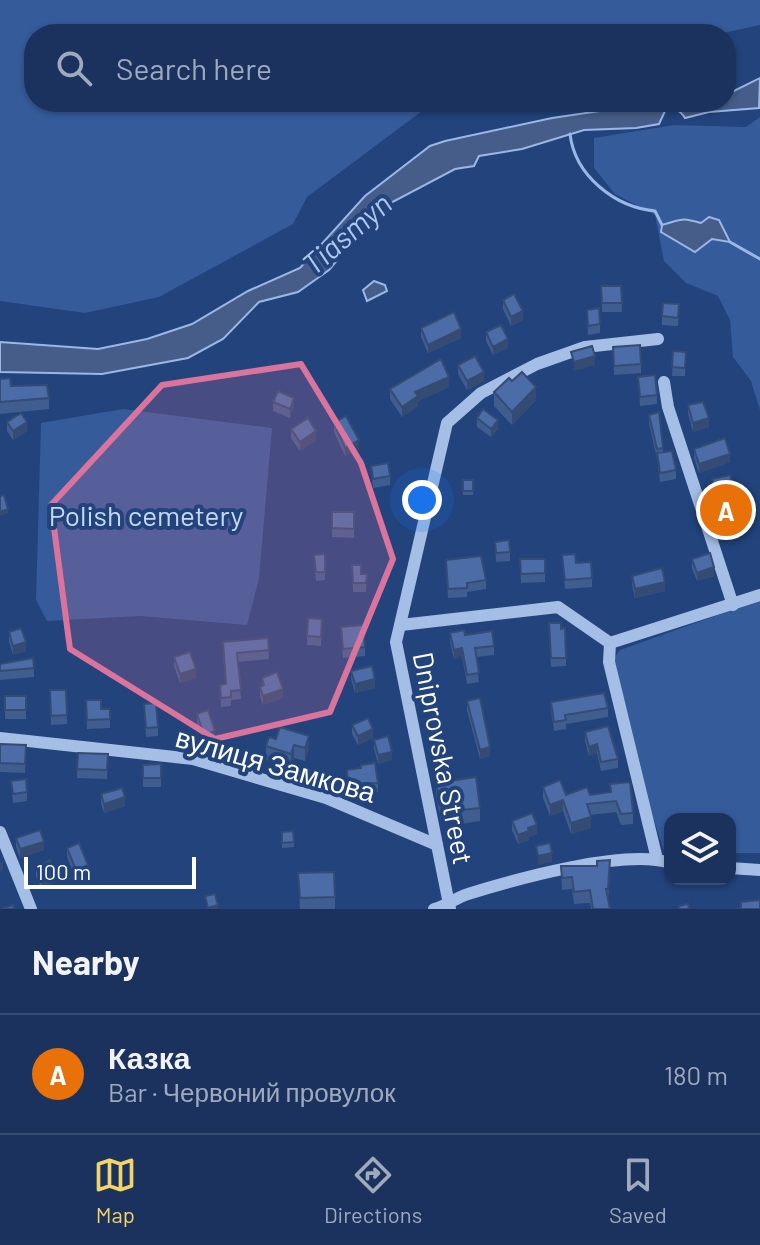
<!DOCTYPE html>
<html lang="en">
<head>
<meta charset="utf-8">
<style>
  body { margin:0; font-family:Barlow,sans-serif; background:#233a63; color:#f1f3f6 }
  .controls { position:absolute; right:24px; bottom:24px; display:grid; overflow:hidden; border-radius:16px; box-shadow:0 2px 6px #0004 }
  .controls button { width:72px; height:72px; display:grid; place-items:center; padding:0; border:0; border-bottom:2px solid #384d72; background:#1a325d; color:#f1f3f6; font:40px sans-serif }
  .scale { position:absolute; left:24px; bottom:20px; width:172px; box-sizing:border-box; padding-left:8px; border:4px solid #fff; border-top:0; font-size:22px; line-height:28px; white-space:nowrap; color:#fff; -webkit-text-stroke:6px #22437c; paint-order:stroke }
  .you { position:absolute; left:422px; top:500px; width:28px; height:28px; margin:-20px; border:6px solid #fff; border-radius:50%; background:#1a73e8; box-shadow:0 0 0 12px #1a73e833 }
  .badge { display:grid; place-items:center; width:52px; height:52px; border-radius:50%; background:#f2d467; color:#fff; font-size:26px; font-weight:700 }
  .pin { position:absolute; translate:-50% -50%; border:4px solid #fff; box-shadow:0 2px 8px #0006 }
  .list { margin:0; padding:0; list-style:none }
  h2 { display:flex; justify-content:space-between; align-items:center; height:104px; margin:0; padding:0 32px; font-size:34px }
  h2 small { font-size:26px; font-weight:400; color:#9faabc }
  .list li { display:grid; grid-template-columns:52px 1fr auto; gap:24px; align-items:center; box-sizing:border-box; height:120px; padding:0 32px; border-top:2px solid #384d72 }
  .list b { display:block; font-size:30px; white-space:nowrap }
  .list p { margin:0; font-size:26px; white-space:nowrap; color:#9faabc }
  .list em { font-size:26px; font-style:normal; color:#9faabc }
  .icon { flex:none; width:44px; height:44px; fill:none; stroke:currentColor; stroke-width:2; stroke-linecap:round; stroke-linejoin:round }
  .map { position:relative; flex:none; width:760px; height:909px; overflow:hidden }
  .search { position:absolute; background:#1a325d; box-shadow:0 2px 6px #0004; left:24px; right:24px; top:24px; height:88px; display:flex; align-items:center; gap:20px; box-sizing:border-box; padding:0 28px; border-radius:32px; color:#9faabc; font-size:30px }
  .sheet { height:224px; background:#1a325d }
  nav { display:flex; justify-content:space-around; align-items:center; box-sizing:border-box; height:112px; border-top:2px solid #384d72; background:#1a325d; font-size:22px; color:#9faabc }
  nav a { display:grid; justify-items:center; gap:4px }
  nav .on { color:#f2d467 }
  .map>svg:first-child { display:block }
  .green { fill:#355b9a }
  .water { fill:#455d88; stroke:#99b8e7; stroke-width:2 }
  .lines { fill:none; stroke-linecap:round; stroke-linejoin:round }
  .stream { stroke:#99b8e7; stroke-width:3 }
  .minor { stroke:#a5bee6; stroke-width:12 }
  .wall { fill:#405d8f }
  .shaded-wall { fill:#344c74 }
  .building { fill:#4b6ca6; stroke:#344c74; stroke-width:2 }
  .marked { fill:#da749d; fill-opacity:0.2; stroke:#da749d; stroke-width:6; stroke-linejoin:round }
  .labels { text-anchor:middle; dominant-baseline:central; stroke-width:8; stroke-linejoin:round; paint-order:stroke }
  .park-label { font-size:28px; fill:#c8d9f5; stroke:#22437c }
  .street-label { font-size:28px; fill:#fff; stroke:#22437c }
  .water-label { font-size:30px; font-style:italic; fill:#b0c8ee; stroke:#22437c }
</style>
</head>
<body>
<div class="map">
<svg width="760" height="909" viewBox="0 0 760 909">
  <rect width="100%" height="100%" fill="#22437c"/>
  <g class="green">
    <path d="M0,0H760V25L718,34H34V102H434L307,197L293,224L159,297L85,313L0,301Z"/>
    <path d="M760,117V410L751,381L733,357L730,320L718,296L686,283L664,261L655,215L615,194L594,168V138L674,125L746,127Z"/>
    <path d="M123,409L272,428L259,578L247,625L140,616L47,621L36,600L41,423Z"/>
    <path d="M760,600V853H730V819H670V851H664L639,774L614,658L620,650Z"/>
  </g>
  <g class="water">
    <path d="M760,78L759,108L709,112L685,118C680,110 675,108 665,111L659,124L636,128L584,130L522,149L479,156L474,166L455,169L381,208L329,270L298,292L259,302L223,339L188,358L102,374L0,372V342L98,349L147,339L192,324L248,291L300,268L365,196L430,146L445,141L552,118L661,102H726V88L734,91Z"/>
    <path d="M709,217L719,220L730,242L712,239L695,252L661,232L662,225C683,219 681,217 701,223Z"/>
    <path d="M374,281L385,285L387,291L367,301L363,290Z"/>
  </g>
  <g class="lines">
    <g class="stream">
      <path d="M570,134C575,176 615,207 655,211L662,225"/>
      <path d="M730,242L760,259"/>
    </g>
    <g class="minor">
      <path d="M664,382L668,407L733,605"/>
      <path d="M401,625L558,607L610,643L609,662L657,859"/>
      <path d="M610,643L760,595"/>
      <path d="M0,738L193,759L326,798L437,845"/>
      <path d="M0,832L31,909"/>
      <path d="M730,868L760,870"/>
      <path d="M434,909C447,906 455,898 468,894C513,880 626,848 670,863"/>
      <path d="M450,909L396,642L447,423L481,393L537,364L585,347L658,339"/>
    </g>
  </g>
  <g class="wall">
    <path d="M601,286H621L622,312H602Z"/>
    <path d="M503,300L523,320L511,326L503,309Z"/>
    <path d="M587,310L600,324V333L588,335Z"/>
    <path d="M679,313L678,326L662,325V316Z"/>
    <path d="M421,328L461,338L428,353L421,337Z"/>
    <path d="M486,332L508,348L493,355L486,341Z"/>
    <path d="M613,347L641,364V373L614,375Z"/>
    <path d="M673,351L686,352L685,376H672Z"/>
    <path d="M458,365L484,381L467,390L458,374Z"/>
    <path d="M638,377L657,395V404L640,406Z"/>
    <path d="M0,379L11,386L49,398V409L0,414Z"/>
    <path d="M449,387L418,401V406L402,417L390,399V389Z"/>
    <path d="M494,392L536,400L512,425L494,406Z"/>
    <path d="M273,402L294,407L290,418L273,411Z"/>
    <path d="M688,405L709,427L693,432L688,414Z"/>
    <path d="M649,415L663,448V453L676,470V479L660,482L657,458L649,424Z"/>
    <path d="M477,418L498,429L491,437L477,427Z"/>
    <path d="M7,422L27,431L13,440L7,431Z"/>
    <path d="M334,423L359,449L345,456L334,432Z"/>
    <path d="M291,429L316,440L300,451L291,438Z"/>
    <path d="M694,449L730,462L699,473L694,458Z"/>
    <path d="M371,466L390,476V485L373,488Z"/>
    <path d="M712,479L740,527L721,531L712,493Z"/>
    <rect x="463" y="480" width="10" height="15"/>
    <path d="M354,512V538L332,537V528Z"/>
    <path d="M495,542L510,552V561L496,562Z"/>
    <path d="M325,554V580L316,581L314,555Z"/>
    <path d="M562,555L576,563L592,578V587L565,589Z"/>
    <path d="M520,559H545V582L521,583Z"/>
    <path d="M692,559L714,576L697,581L692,568Z"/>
    <path d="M446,560L486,580V589L467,592V597L448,598Z"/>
    <path d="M352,565L361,574H367L366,592H353Z"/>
    <path d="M632,576L665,591L635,598L632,585Z"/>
    <path d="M308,618L322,619L321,646L307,645Z"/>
    <path d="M341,627L365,647V656L343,658Z"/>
    <path d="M9,632L26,651L13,655L9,641Z"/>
    <path d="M549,632L566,658V666L551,667Z"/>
    <path d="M450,633L465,635L494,646V655L476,657L479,682L467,684L462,656L454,659L450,642Z"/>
    <path d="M268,638L269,659L238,662L241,699L231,700V706L221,707L220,685L226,684L223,642Z"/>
    <path d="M174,657L196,678L180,683L174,666Z"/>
    <path d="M0,664L34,668V677L0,680Z"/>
    <path d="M351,671L375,688L355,693L351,679Z"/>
    <path d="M262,678L283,698L263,705L260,696V687L262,686Z"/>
    <path d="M50,690H66L67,724L51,725Z"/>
    <rect x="5" y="696" width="21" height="23"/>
    <path d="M86,700L101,709H110V728L87,729Z"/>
    <path d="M467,701L490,756L480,759L467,710Z"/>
    <path d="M551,702L608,708V717L566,724V729L554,731L551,710Z"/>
    <path d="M144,704L158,727V736L146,737Z"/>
    <path d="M197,714L215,740L204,744L197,723Z"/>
    <path d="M352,725L373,738L358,745L352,734Z"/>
    <path d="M585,732L618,759V768L601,771L597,753L589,756L585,741Z"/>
    <path d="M269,737L309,749L305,761L294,758L291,767L266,760V746Z"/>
    <path d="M374,740L392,760L378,764L374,749Z"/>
    <path d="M0,744L26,745L25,773L0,772Z"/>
    <path d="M78,753L108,754L107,779L77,778Z"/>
    <path d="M161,764V787H143V765Z"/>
    <path d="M347,770L378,783V792L348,793Z"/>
    <path d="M11,781L27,792V801L13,803Z"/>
    <path d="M436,783L480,808V821L461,824L460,818L441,821L436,796Z"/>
    <path d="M610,784L633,813V824L621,825L616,812L590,815L591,828L571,834L563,811L550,816L543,798V787L566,795H590L610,793Z"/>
    <path d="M101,794L125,806L104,813L101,803Z"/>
    <path d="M512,821L537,834L529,837V840L518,844L512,830Z"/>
    <path d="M293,831L294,847L282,848V832Z"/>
    <path d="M16,838L44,850L20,858L16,847Z"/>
    <path d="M67,848L88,874L76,879L67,857Z"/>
    <path d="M561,866L610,873L608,901L610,909H591L590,903L574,904L572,889L562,890Z"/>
    <path d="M36,868L56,881L42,889L36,877Z"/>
    <path d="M298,873L335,897V909H300Z"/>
  </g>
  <g class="shaded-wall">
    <path d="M523,311V320L511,326V317Z"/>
    <path d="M461,329V338L428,353V345Z"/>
    <path d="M508,339V348L493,355V347Z"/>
    <path d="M595,356V365L574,371V362Z"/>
    <path d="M484,372V381L467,390V381Z"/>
    <path d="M449,377V387L418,401V406L402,417V407L415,392Z"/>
    <path d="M536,387V400L512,425V412Z"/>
    <path d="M294,398V407L290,418V409Z"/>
    <path d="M709,418V427L693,432V423Z"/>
    <path d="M498,420V429L491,437V429Z"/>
    <path d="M27,422V431L13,440V431Z"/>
    <path d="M316,431V440L300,451V442Z"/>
    <path d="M359,440V449L345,456V448Z"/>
    <path d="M730,454V462L699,473V464Z"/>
    <path d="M8,509V513L0,516V512Z"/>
    <path d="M740,514V527L721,531V518Z"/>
    <path d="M714,567V576L697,581V573Z"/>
    <path d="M665,582V591L635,598V589Z"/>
    <path d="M26,642V651L13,655V646Z"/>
    <path d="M462,648V656L454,659V650Z"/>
    <path d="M196,669V678L180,683V674Z"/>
    <path d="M375,679V688L355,693V684Z"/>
    <path d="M283,689V698L263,705V696Z"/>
    <path d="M373,729V738L358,745V736Z"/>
    <path d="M215,731V740L204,744V735Z"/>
    <path d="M309,736V749L305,761V748Z"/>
    <path d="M597,744V753L589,756V747Z"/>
    <path d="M294,745V758L291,767V754Z"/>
    <path d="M490,747V756L480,759V750Z"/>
    <path d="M392,752V760L378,764V755Z"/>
    <path d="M125,797V806L104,813V804Z"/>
    <path d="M563,800V811L550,816V805Z"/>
    <path d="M591,817V828L571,834V823Z"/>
    <path d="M537,825V834L529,837V840L518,844V835L528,828Z"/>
    <path d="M44,842V850L20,858V849Z"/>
    <path d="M552,853V862L538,865V856Z"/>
    <path d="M3,861V870L0,872V863Z"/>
    <path d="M88,865V874L76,879V870Z"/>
    <path d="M56,872V881L42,889V880Z"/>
    <path d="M218,905V909H208V908Z"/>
  </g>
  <g class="building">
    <path d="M601,286H621L622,303H602Z"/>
    <path d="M514,294L523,311L511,317L503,300Z"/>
    <path d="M663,303L679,304L678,318L662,316Z"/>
    <path d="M599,308L600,324L588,326L587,310Z"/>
    <path d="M454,312L461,329L428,345L421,328Z"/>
    <path d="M501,325L508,339L493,347L486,332Z"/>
    <path d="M640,345L641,364L614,366L613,347Z"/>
    <path d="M592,346L595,356L574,362L571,352Z"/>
    <path d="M673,351L686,352L685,368L672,367Z"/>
    <path d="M475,356L484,372L467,381L458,365Z"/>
    <path d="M441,359L449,377L415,392L418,396L402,407L390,389Z"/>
    <path d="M522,372L536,387L512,412L494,392L509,378L512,381Z"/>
    <path d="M655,375L657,395L640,397L638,377Z"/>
    <path d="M10,378L11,386L47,385L49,398L0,402V379Z"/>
    <path d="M278,391L294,398L290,409L273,402Z"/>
    <path d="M703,402L709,418L693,423L688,405Z"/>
    <path d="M483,409L498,420L491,429L477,418Z"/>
    <path d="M659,412L663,448L657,449L649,415Z"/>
    <path d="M21,413L27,422L13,431L7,422Z"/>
    <path d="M346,416L359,440L345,448L334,423Z"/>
    <path d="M308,418L316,431L300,442L291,429Z"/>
    <path d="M725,438L730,454L699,464L694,449Z"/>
    <path d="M672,451L676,470L660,473L657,453Z"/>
    <path d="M388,463L390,476L373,479L371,466Z"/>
    <path d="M730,475L740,514L721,518L712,479Z"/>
    <rect x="463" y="480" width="10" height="11"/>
    <path d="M4,495L8,509L0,512V496Z"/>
    <path d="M332,512H354V529L332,528Z"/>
    <path d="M509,540L510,552L496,553L495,542Z"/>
    <path d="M710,553L714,567L697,573L692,559Z"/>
    <path d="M325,554V572H316L314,555Z"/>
    <path d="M575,554L576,563L591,562L592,578L565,580L562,555Z"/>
    <path d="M481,556L486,580L467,583V588L448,589L446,560Z"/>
    <path d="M520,559H545V573L521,574Z"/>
    <path d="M352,565H361V574H367L366,583H353Z"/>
    <path d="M662,568L665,582L635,589L632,576Z"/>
    <path d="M308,618L322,619L321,637L307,636Z"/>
    <path d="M549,623H561V629L565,628L566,658H551Z"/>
    <path d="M363,625L365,647L343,649L341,627Z"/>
    <path d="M21,628L26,642L13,646L9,632Z"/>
    <path d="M464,630L465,635L492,631L494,646L475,648L479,673L467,675L462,648L454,650L450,633Z"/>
    <path d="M268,638L269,650L237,653L241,690L231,691V697L221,698L220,685L226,684L223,642Z"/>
    <path d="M190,652L196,669L180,674L174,657Z"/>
    <path d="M33,658L34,668L0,671V664Z"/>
    <path d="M372,666L375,679L355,684L351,671Z"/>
    <path d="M277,672L283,689L263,696L260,687L264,685L262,678Z"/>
    <path d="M50,690H66L67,715L51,716Z"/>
    <path d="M604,693L608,708L565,715L566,720L554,722L551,702Z"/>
    <rect x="5" y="696" width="21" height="14"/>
    <path d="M480,698L490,747L480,750L467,701Z"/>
    <path d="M86,700H101V709H110V719L87,720Z"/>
    <path d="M156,703L158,727L146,728L144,704Z"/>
    <path d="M208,710L215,731L204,735L197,714Z"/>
    <path d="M368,718L373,729L358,736L352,725Z"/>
    <path d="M608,726L618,759L601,762L597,744L589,747L585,732Z"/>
    <path d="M280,727L309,736L305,748L294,745L291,754L266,746L269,737L276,739Z"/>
    <path d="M388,736L392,752L378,755L374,740Z"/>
    <path d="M0,744L26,745L25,764L0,763Z"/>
    <path d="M78,753L108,754L107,770L77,769Z"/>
    <path d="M375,763L378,783L348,784L347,770L361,768V765Z"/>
    <path d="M161,764V778H143V765Z"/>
    <path d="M476,777L480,808L461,810L460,805L441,808L436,783Z"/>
    <path d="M26,779L27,792L13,794L11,781Z"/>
    <path d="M560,780L566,795L587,787L590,795L611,792L610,784L630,782L633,813L621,814L616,801L587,804L591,817L571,823L563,800L550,805L543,787Z"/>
    <path d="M122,788L125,797L104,804L101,794Z"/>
    <path d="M532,813L537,825L528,828L529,831L518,835L512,821Z"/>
    <path d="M40,830L44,842L20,849L16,838Z"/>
    <path d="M293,831L294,842L282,843V832Z"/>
    <path d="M79,843L88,865L76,870L67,848Z"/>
    <path d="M550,843L552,853L538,856L536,846Z"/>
    <path d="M50,860L56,872L42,880L36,868Z"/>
    <path d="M610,860L608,889H606L610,909H593L590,890L574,892L572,877L562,878L561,866H597V861Z"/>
    <path d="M334,872L335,897L300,898L298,873Z"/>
    <path d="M215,894L218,905L208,908L205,896Z"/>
    <path d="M760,900V909H736L741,908V902Z"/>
    <path d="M688,904L689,909H679V906Z"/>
    <path d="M13,905L14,909H2Z"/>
  </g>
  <path class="marked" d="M301,364L361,463L393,559L330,712L215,739L70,649L51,505L162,385Z"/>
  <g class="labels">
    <g class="park-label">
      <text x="146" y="515">Polish cemetery</text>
    </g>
    <g class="street-label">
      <text transform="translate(444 758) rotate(79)">Dniprovska Street</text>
      <text transform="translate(276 764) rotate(16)">вулиця Замкова</text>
    </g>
    <g class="water-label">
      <text transform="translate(346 233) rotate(-41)">Tiasmyn</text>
    </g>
  </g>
</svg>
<div class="controls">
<button><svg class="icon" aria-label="layers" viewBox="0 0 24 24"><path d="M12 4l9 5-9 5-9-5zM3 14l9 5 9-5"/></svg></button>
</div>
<div class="scale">100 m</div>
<div class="you"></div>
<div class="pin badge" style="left:726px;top:510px;background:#e8710a">A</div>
<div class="search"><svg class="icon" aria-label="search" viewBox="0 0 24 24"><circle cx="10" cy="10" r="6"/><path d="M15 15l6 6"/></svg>Search here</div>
</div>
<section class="sheet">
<h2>Nearby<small></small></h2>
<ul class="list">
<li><span class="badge" style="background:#e8710a">A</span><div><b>Казка</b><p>Bar · Червоний провулок</p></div><em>180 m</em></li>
</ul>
</section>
<nav>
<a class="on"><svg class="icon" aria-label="map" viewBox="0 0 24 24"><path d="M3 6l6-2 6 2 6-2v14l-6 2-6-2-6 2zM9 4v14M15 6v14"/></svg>Map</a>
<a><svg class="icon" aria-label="directions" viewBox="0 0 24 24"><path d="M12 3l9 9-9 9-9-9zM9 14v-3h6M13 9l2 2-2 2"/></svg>Directions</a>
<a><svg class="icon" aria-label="saved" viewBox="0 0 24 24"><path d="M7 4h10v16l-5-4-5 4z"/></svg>Saved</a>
</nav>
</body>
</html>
